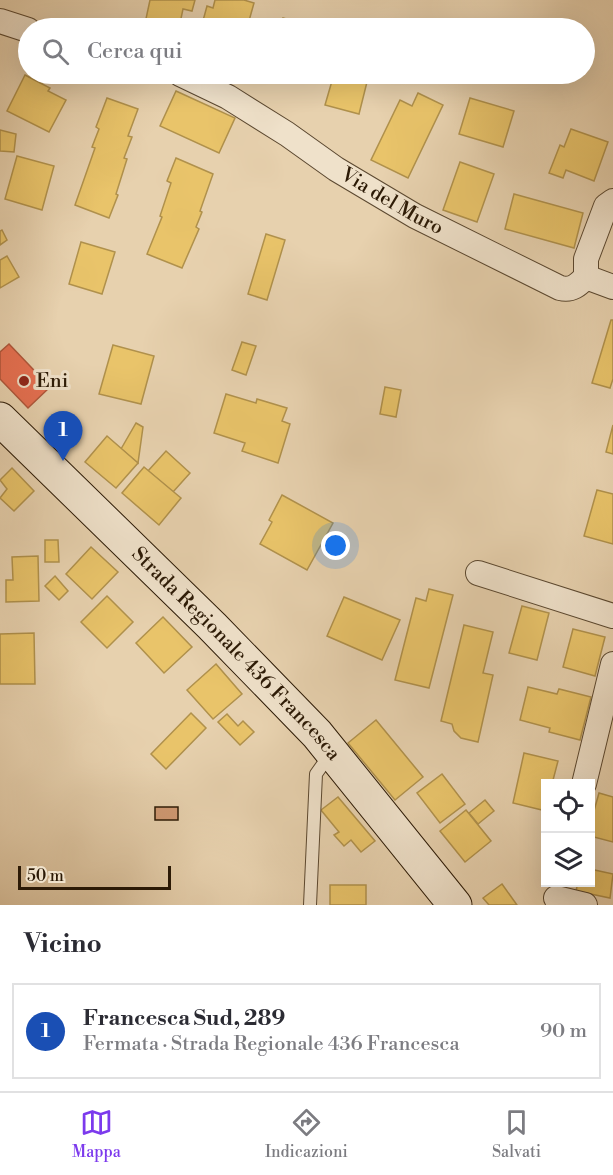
<!DOCTYPE html>
<html lang="it">
<head>
<meta charset="utf-8">
<style>
  body { margin:0; font-family:"Libre Bodoni",serif; background:#f2f2f3; color:#2b2b33 }
  .controls { position:absolute; right:18px; bottom:18px; display:grid; overflow:hidden; border-radius:0px; box-shadow:0 6px 24px #0002 }
  .controls button { width:54px; height:54px; display:grid; place-items:center; padding:0; border:0; border-bottom:2px solid #e1e1e2; background:#fff; color:#2b2b33; font:30px sans-serif }
  .scale { position:absolute; left:18px; bottom:15px; width:153px; box-sizing:border-box; padding-left:6px; border:3px solid #2c1a06; border-top:0; font-size:16px; line-height:21px; white-space:nowrap; color:#2c1a06; -webkit-text-stroke:4px #efe1ca; paint-order:stroke }
  .you { position:absolute; left:336px; top:546px; width:21px; height:21px; margin:-15px; border:4px solid #fff; border-radius:50%; background:#1a73e8; box-shadow:0 0 0 9px #1a73e833 }
  .badge { display:grid; place-items:center; width:39px; height:39px; border-radius:50%; background:#7c3aed; color:#fff; font-size:20px; font-weight:700 }
  .pin { position:absolute; translate:-50% -50px; filter:drop-shadow(0 2px 3px #0008) }
  .pin::after { content:''; position:absolute; top:32px; width:21px; height:18px; background:inherit; clip-path:polygon(0 0,100% 0,50% 100%) }
  .list { margin:0; padding:0; list-style:none }
  h2 { display:flex; justify-content:space-between; align-items:center; height:78px; margin:0; padding:0 24px; font-size:26px }
  h2 small { font-size:20px; font-weight:400; color:#7c7c81 }
  .list li { display:grid; grid-template-columns:39px 1fr auto; gap:18px; align-items:center; box-sizing:border-box; height:96px; margin:0 12px 12px; padding:0 12px; border:2px solid #e1e1e2; border-radius:0px }
  .list b { display:block; font-size:22px; white-space:nowrap }
  .list p { margin:0; font-size:20px; white-space:nowrap; color:#7c7c81 }
  .list em { font-size:20px; font-style:normal; color:#7c7c81 }
  .icon { flex:none; width:33px; height:33px; fill:none; stroke:currentColor; stroke-width:2; stroke-linecap:round; stroke-linejoin:round }
  .map { position:relative; flex:none; width:613px; height:905px; overflow:hidden }
  .search { position:absolute; background:#fff; box-shadow:0 6px 24px #0002; left:18px; right:18px; top:18px; height:66px; display:flex; align-items:center; gap:15px; box-sizing:border-box; padding:0 21px; border-radius:33px; color:#7c7c81; font-size:22px }
  .sheet { height:186px; background:#fff }
  nav { display:flex; justify-content:space-around; align-items:center; box-sizing:border-box; height:84px; border-top:2px solid #e1e1e2; background:#fff; font-size:16px; color:#7c7c81 }
  nav a { display:grid; justify-items:center; gap:3px }
  nav .on { color:#7c3aed }
  .map>svg:first-child { display:block }
  .homes { fill:#e9c46a; stroke:#b0914c; stroke-width:1.5 }
  .shops { fill:#e76f51; stroke:#af563a; stroke-width:1.5 }
  .building { fill:#d19a74; stroke:#2c1a06; stroke-width:1.5 }
  .lines { fill:none; stroke-linecap:round; stroke-linejoin:round }
  .lane-casing { stroke:#5b4830; stroke-width:14 }
  .street-casing { stroke:#5b4830; stroke-width:26 }
  .secondary-casing { stroke:#2c1a06; stroke-width:35 }
  .lane { stroke:#efe1ca; stroke-width:12 }
  .street { stroke:#efe1ca; stroke-width:24 }
  .secondary { stroke:#efe1ca; stroke-width:33 }
  .poi-dot { fill:#8f2418; stroke:#efe1ca; stroke-width:2 }
  .labels { text-anchor:middle; dominant-baseline:central; stroke-width:6; stroke-linejoin:round; paint-order:stroke }
  .street-label { font-size:20px; fill:#2c1a06; stroke:#efe1ca }
  .poi-label { font-size:20px; fill:#2c1a06; stroke:#efe1ca; text-anchor:start }
</style>
</head>
<body>
<div class="map">
<svg width="613" height="905" viewBox="0 0 613 905">
  <rect width="100%" height="100%" fill="#e7d1ae"/>
  <filter id="stains"><feTurbulence type="fractalNoise" baseFrequency=".00333" numOctaves="4"/><feColorMatrix values="0 0 0 0 .2 0 0 0 0 .09 0 0 0 0 .02 0 0 0 .5 -.17"/></filter>
  <radialGradient id="worn" r=".72"><stop offset=".6" stop-color="#630" stop-opacity="0"/><stop offset="1" stop-color="#630" stop-opacity=".3"/></radialGradient>
  <g class="homes">
    <path d="M150,0H195L192,11L183,9L179,28H144Z"/>
    <path d="M215,0H244L254,3L247,28H201L207,6L213,8Z"/>
    <path d="M283,18L319,28H280Z"/>
    <path d="M334,74H369L359,114L325,105Z"/>
    <path d="M25,75L50,88L48,91L66,100L49,132L7,111Z"/>
    <path d="M176,91L235,118L219,153L160,126Z"/>
    <path d="M418,93L443,105L408,178L371,160L400,100L412,106Z"/>
    <path d="M107,98L138,109L128,136L132,137L124,158L127,159L116,194L118,195L109,218L75,205L95,148L92,147L99,129L96,127Z"/>
    <path d="M470,98L514,111L503,147L459,134Z"/>
    <path d="M571,129L608,142L594,181L566,170L563,178L549,173L560,145L564,147Z"/>
    <path d="M0,130L16,134L14,152L0,151Z"/>
    <path d="M17,156L54,166L42,210L5,199Z"/>
    <path d="M176,158L213,174L200,211L202,212L196,227L199,229L182,268L147,254L162,217L160,216L171,183L167,181Z"/>
    <path d="M460,162L494,174L477,222L443,210Z"/>
    <path d="M514,194L583,213L574,248L505,229Z"/>
    <path d="M2,230L7,240L0,245V231Z"/>
    <path d="M266,234L285,240L267,300L248,294Z"/>
    <path d="M81,242L115,252L102,294L69,284Z"/>
    <path d="M7,256L19,277L0,288V260Z"/>
    <path d="M611,320H613V379L610,388L592,383Z"/>
    <path d="M242,342L256,346L246,375L232,370Z"/>
    <path d="M113,345L154,356L141,404L99,394Z"/>
    <path d="M385,387L401,390L396,417L380,414Z"/>
    <path d="M226,394L256,403L257,399L287,408L282,421L290,424L278,463L242,451L245,443L214,433Z"/>
    <path d="M136,423L143,427L138,463L121,449Z"/>
    <path d="M613,425V454L606,452Z"/>
    <path d="M107,436L138,463L116,488L85,462Z"/>
    <path d="M166,451L190,473L173,492L148,471Z"/>
    <path d="M144,467L181,498L159,525L122,493Z"/>
    <path d="M12,468L34,491L14,511L0,498L7,489L0,480Z"/>
    <path d="M597,490L613,494V544L584,536Z"/>
    <path d="M282,495L333,523L307,570L260,544L272,522L269,520Z"/>
    <path d="M45,540H58L59,562H45Z"/>
    <path d="M91,547L118,572L92,599L66,574Z"/>
    <path d="M38,556L39,601L6,602V580H13L12,557Z"/>
    <path d="M55,576L68,591L59,600L45,586Z"/>
    <path d="M429,589L453,595L429,688L395,680L416,598L426,601Z"/>
    <path d="M107,596L133,622L107,648L81,622Z"/>
    <path d="M344,597L400,620L382,660L327,636Z"/>
    <path d="M522,606L549,613L537,660L509,653Z"/>
    <path d="M163,617L192,647L164,673L136,643Z"/>
    <path d="M464,625L493,632L483,673L493,675L478,742L461,738L454,731L452,724L441,721Z"/>
    <path d="M573,629L605,637L595,676L563,667Z"/>
    <path d="M34,633L35,684H0V634Z"/>
    <path d="M216,664L242,694L213,719L187,690Z"/>
    <path d="M528,687L557,694L559,689L591,697L580,740L549,732L550,728L520,720Z"/>
    <path d="M191,713L206,728L166,769L151,754Z"/>
    <path d="M227,714L238,726L243,721L254,732L240,745L218,722Z"/>
    <path d="M376,720L423,777L395,800L348,743Z"/>
    <path d="M524,753L558,761L552,784H546V811L513,803Z"/>
    <path d="M442,774L465,804L440,823L417,793Z"/>
    <path d="M599,793L613,797V842L590,836V825Z"/>
    <path d="M338,797L375,841L361,852L351,840L344,846L334,835L339,832L321,810Z"/>
    <path d="M485,800L494,811L478,824L469,813Z"/>
    <path d="M466,810L491,841L465,862L440,831Z"/>
    <path d="M590,869L613,874L610,898L576,891L578,882H590Z"/>
    <path d="M502,884L517,905H489L483,898Z"/>
    <rect x="330" y="885" width="36" height="20"/>
  </g>
  <path class="shops" d="M9,344L50,387L28,408L0,379V352Z"/>
  <rect class="building" x="155" y="807" width="23" height="13"/>
  <g class="lines">
    <defs>
      <path id="lane" d="M310,905L316,774L331,753"/>
      <g id="street">
        <path d="M0,21L28,30"/>
        <path id="s1" d="M180,74L228,97L287,134L336,169L415,216L560,288C572,291 578,285 586,277L613,287"/>
        <path d="M586,277V259L606,206L613,201"/>
        <path d="M478,573L613,616"/>
        <path d="M584,784L613,664"/>
        <path d="M556,898L585,905"/>
      </g>
      <g id="secondary">
        <path id="s2" d="M0,419L212,626L317,734L455,905"/>
      </g>
    </defs>
    <use href="#lane" class="lane-casing"/>
    <use href="#street" class="street-casing"/>
    <use href="#secondary" class="secondary-casing"/>
    <use href="#lane" class="lane"/>
    <use href="#street" class="street"/>
    <use href="#secondary" class="secondary"/>
  </g>
  <circle class="poi-dot" cx="24" cy="381" r="6"/>
  <g class="labels">
    <g class="street-label">
      <text stroke="none"><textPath href="#s1" startOffset="248">Via del Muro</textPath></text>
      <text stroke="none"><textPath href="#s2" startOffset="333">Strada Regionale 436 Francesca</textPath></text>
    </g>
    <g class="poi-label">
      <text x="36" y="381">Eni</text>
    </g>
  </g>
  <rect width="100%" height="100%" filter="url(#stains)"/>
  <rect width="100%" height="100%" fill="url(#worn)"/>
</svg>
<div class="controls">
<button><svg class="icon" aria-label="locate" viewBox="0 0 24 24"><circle cx="12" cy="12" r="6"/><path d="M12 2v4M12 18v4M2 12h4M18 12h4"/></svg></button>
<button><svg class="icon" aria-label="layers" viewBox="0 0 24 24"><path d="M12 4l9 5-9 5-9-5zM3 14l9 5 9-5"/></svg></button>
</div>
<div class="scale">50 m</div>
<div class="you"></div>
<div class="pin badge" style="left:63px;top:461px;background:#1a4fb4">1</div>
<div class="search"><svg class="icon" aria-label="search" viewBox="0 0 24 24"><circle cx="10" cy="10" r="6"/><path d="M15 15l6 6"/></svg>Cerca qui</div>
</div>
<section class="sheet">
<h2>Vicino<small></small></h2>
<ul class="list">
<li><span class="badge" style="background:#1a4fb4">1</span><div><b>Francesca Sud, 289</b><p>Fermata · Strada Regionale 436 Francesca</p></div><em>90 m</em></li>
</ul>
</section>
<nav>
<a class="on"><svg class="icon" aria-label="map" viewBox="0 0 24 24"><path d="M3 6l6-2 6 2 6-2v14l-6 2-6-2-6 2zM9 4v14M15 6v14"/></svg>Mappa</a>
<a><svg class="icon" aria-label="directions" viewBox="0 0 24 24"><path d="M12 3l9 9-9 9-9-9zM9 14v-3h6M13 9l2 2-2 2"/></svg>Indicazioni</a>
<a><svg class="icon" aria-label="saved" viewBox="0 0 24 24"><path d="M7 4h10v16l-5-4-5 4z"/></svg>Salvati</a>
</nav>
</body>
</html>
